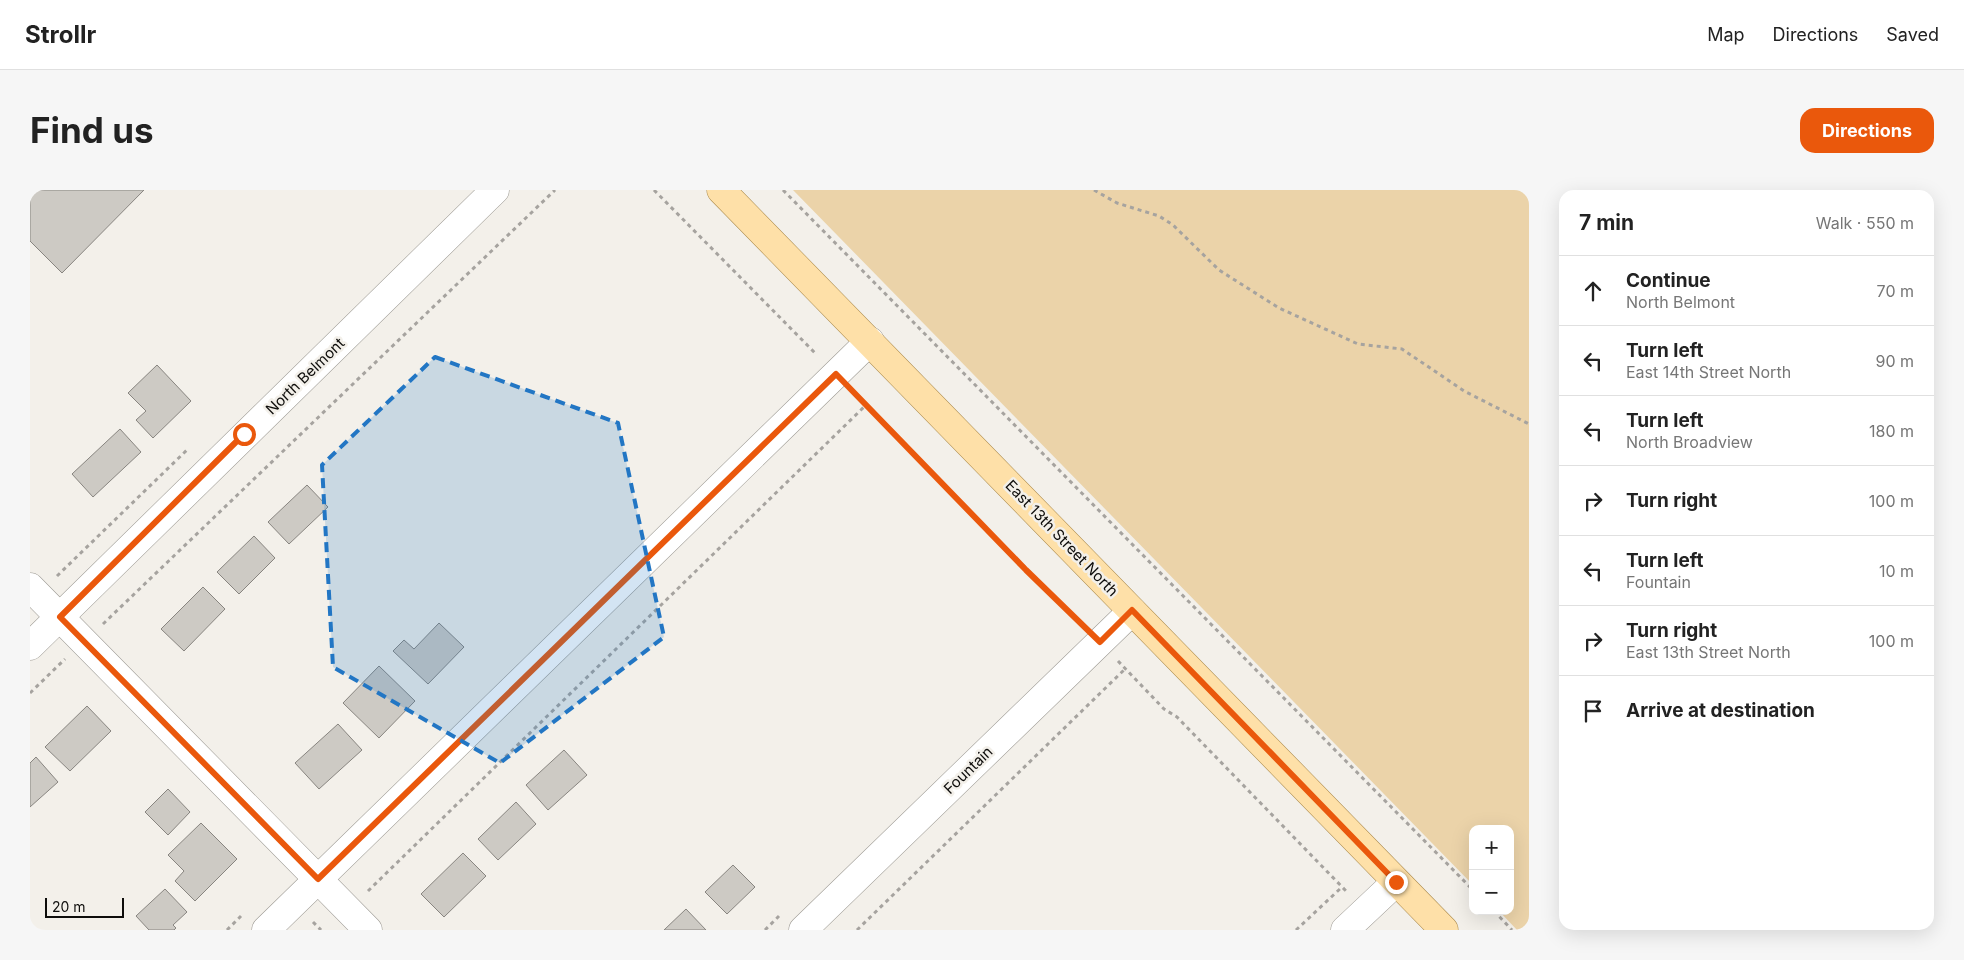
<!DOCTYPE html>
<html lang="en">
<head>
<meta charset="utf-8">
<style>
  body { margin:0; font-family:Inter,sans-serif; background:#f6f6f6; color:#222 }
  .controls { position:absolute; right:15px; bottom:15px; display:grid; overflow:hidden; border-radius:10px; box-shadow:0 5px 20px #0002 }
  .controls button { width:45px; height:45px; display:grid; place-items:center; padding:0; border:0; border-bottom:1px solid #e0e0e0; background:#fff; color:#222; font:25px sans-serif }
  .scale { position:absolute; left:15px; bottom:12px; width:79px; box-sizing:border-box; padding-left:5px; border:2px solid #0e0d0b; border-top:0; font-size:14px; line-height:18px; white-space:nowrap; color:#0e0d0b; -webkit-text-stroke:4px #f3f0ea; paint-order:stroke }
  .stop { position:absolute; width:15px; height:15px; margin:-11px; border:4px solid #ea580c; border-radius:50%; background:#fff }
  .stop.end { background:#ea580c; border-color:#fff; box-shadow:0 1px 5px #0008 }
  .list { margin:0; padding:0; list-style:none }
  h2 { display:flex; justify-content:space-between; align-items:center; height:65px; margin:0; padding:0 20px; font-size:21px }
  h2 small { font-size:16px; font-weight:400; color:#767676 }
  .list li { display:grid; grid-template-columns:32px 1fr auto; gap:15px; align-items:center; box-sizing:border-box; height:70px; padding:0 20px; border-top:1px solid #e0e0e0 }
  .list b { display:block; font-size:19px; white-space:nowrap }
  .list p { margin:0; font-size:16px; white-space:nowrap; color:#767676 }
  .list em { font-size:16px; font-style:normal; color:#767676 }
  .icon { flex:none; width:28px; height:28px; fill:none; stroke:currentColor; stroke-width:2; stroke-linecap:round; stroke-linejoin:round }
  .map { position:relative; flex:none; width:1499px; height:740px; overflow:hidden; border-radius:15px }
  header { display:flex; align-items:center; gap:30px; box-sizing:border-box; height:70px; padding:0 25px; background:#fff; border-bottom:1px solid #e0e0e0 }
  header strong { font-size:24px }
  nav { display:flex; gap:28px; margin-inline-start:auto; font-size:18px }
  .intro { display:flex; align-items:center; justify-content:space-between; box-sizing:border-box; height:120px; padding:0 30px }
  h1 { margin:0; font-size:35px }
  .button { padding:12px 22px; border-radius:15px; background:#ea580c; color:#fff; font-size:18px; font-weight:700 }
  main { display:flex; gap:30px; padding:0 30px }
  aside { flex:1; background:#fff; border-radius:15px; box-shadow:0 5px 20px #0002 }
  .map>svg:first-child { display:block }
  .green { fill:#ebd3a9 }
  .building { fill:#cdcac4; stroke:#888580 }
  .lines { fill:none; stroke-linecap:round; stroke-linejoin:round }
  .minor-casing { stroke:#9b9892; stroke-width:29 }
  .major-casing { stroke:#a9894b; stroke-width:29 }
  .path { stroke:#a6a39f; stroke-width:3; stroke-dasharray:4 4; stroke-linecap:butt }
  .minor { stroke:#fff; stroke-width:28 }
  .major { stroke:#fee0a8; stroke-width:28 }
  .route { stroke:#ea580c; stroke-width:6 }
  .marked { fill:#2276c4; fill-opacity:0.2; stroke:#2276c4; stroke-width:4; stroke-dasharray:10 6; stroke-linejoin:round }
  .labels { text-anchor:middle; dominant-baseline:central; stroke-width:5; stroke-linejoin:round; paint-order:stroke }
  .street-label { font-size:15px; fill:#0e0d0b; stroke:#f3f0ea }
</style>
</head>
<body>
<header>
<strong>Strollr</strong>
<nav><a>Map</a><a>Directions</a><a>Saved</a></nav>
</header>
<div class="intro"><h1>Find us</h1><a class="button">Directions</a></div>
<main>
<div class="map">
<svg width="1499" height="740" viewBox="0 0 1499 740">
  <rect width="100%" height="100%" fill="#f3f0ea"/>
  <path class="green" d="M763,0H1499V740H1487L1469,721H1480V639H1443V695Z"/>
  <g class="building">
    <path d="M0,0H114L32,83L0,51Z"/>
    <path d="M127,175L161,211L123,248L106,230L116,221L98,203Z"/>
    <path d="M90,239L111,262L63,307L42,284Z"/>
    <path d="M277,295L298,317L259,354L238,332Z"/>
    <path d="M224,346L245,368L209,404L187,382Z"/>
    <path d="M173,397L195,419L154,461L131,439Z"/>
    <path d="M409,433L434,457L398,494L363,461L374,450L384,459Z"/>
    <path d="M349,476L385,511L349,548L313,513Z"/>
    <path d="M57,516L81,541L40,581L15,557Z"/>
    <path d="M308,534L332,560L289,599L265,573Z"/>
    <path d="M534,560L557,585L518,620L496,595Z"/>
    <path d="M6,567L28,592L0,617V573Z"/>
    <path d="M138,599L160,622L138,645L115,622Z"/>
    <path d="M486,612L506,634L468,670L448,649Z"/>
    <path d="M171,633L207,669L165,711L145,691L154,681L138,665Z"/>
    <path d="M433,663L456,686L414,727L391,704Z"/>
    <path d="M703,675L725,697L697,724L675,702Z"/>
    <path d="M135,699L157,722L143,735L146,738L144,740H119L106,726Z"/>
    <path d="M656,719L676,740H634Z"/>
  </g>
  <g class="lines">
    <defs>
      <g id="minor">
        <path d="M0,397L338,740"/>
        <path d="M0,456L465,0"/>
        <path d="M236,740L840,151"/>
        <path d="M773,740L1102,421"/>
        <path d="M1315,740L1366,692"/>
      </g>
      <path id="major" d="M691,0L1414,740"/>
    </defs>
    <use href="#minor" class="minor-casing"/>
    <use href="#major" class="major-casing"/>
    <g class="path">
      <path d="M624,0L787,165"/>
      <path d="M753,0L1443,700"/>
      <path d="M1064,0L1087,13L1129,26L1143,35L1189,80L1249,118L1328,154L1372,159L1434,201L1499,234"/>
      <path d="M824,204L1051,434"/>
      <path d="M27,386L159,258"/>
      <path d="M73,434L525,0"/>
      <path d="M1088,471L1134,519L1147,527L1317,702"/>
      <path d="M0,503L35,469"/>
      <path d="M338,701L835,216"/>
      <path d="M1464,721L1482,740"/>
      <path d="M283,732L291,740"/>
      <path d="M197,740L211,726"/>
      <path d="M735,740L749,726"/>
      <path d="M827,740L1095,479"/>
      <path d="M1266,740L1312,697"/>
    </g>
    <use href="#minor" class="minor"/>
    <use href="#major" class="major"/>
  </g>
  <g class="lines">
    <path class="route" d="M214,244L30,427L288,689L806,184L996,380L1070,452L1102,420L1366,692"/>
  </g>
  <path class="marked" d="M405,167L588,233L634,447L470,573L303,477L292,275Z"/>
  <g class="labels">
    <g class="street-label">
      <text transform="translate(275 186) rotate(-44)">North Belmont</text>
      <text transform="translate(1032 348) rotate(46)">East 13th Street North</text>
      <text transform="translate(938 580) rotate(-44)">Fountain</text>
    </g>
  </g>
</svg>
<div class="controls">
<button>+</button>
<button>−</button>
</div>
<div class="scale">20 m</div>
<div class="stop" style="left:214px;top:244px"></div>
<div class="stop end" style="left:1366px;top:692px"></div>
</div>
<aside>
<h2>7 min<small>Walk · 550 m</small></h2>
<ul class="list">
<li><svg class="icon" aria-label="ahead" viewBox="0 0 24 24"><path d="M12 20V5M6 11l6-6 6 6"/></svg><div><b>Continue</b><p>North Belmont</p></div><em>70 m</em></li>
<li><svg class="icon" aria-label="left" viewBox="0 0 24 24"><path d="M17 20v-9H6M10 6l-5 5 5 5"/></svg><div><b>Turn left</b><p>East 14th Street North</p></div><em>90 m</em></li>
<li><svg class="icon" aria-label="left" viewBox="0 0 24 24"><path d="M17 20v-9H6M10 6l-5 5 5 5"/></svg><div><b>Turn left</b><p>North Broadview</p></div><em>180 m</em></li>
<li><svg class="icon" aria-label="right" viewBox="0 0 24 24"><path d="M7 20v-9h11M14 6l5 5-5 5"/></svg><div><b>Turn right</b></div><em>100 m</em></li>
<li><svg class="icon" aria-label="left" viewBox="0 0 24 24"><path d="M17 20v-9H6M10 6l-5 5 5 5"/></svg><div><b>Turn left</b><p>Fountain</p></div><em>10 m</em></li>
<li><svg class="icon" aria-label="right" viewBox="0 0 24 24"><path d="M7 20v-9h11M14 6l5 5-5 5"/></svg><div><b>Turn right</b><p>East 13th Street North</p></div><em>100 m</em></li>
<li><svg class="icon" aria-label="arrive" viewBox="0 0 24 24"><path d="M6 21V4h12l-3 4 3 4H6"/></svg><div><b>Arrive at destination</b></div></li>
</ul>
</aside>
</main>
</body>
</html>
